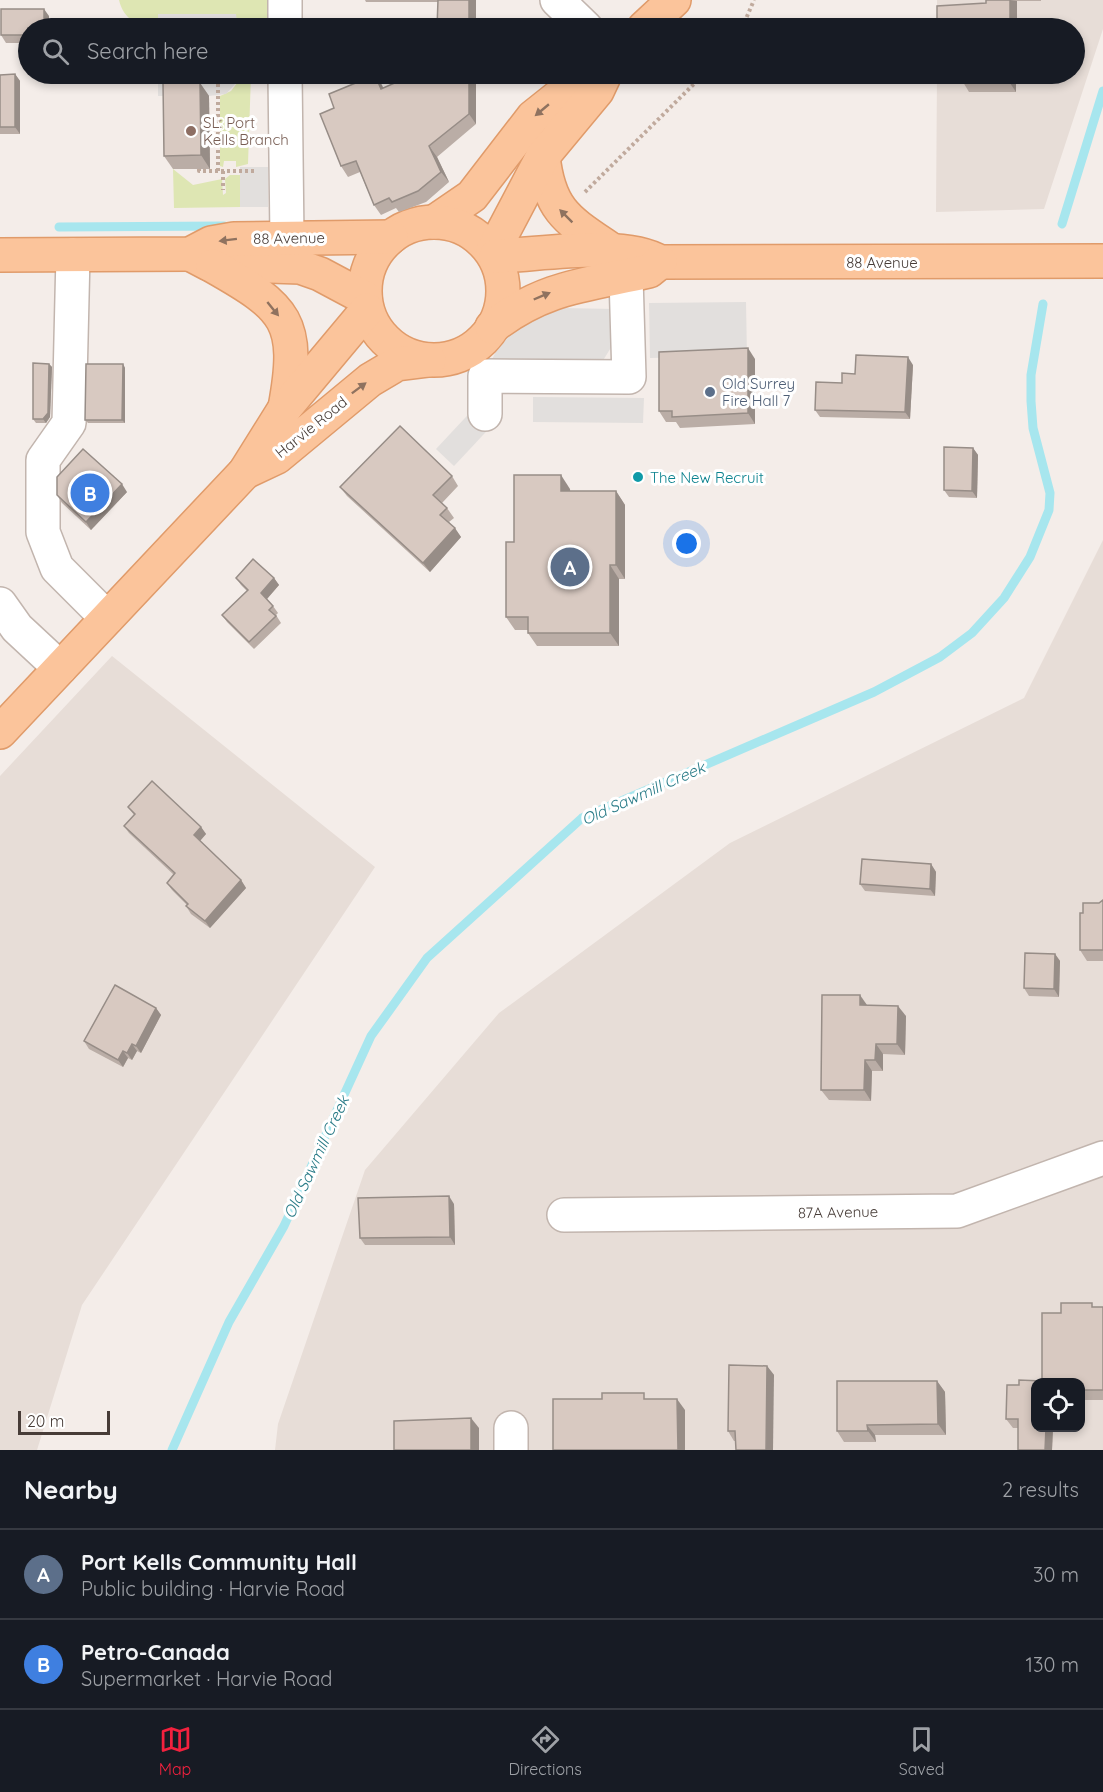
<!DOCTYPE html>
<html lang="en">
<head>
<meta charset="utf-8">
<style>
  body { margin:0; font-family:Quicksand,sans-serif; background:#20242c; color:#f1f3f6 }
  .controls { position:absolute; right:18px; bottom:18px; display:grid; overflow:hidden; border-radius:12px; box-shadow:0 3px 9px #0003 }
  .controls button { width:54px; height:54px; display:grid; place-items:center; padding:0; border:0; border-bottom:2px solid #363941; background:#171b24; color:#f1f3f6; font:30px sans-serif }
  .scale { position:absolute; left:18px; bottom:15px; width:92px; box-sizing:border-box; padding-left:6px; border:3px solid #473c37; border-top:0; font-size:16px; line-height:21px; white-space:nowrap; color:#473c37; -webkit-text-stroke:4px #fff; paint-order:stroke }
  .you { position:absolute; left:687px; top:544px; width:21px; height:21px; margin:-15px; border:4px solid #fff; border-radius:50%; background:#1a73e8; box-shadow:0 0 0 9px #1a73e833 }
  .badge { display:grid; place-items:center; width:39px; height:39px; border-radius:50%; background:#f3213e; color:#fff; font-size:20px; font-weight:700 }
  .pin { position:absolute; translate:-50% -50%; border:3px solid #fff; box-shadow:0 2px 6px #0006 }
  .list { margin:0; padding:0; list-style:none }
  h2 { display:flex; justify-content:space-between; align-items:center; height:78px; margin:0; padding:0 24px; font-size:26px }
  h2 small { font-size:20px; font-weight:400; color:#9ea1a6 }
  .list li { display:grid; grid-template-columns:39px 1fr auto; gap:18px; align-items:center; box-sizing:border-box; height:90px; padding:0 24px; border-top:2px solid #363941 }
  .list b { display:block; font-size:22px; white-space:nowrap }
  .list p { margin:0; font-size:20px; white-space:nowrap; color:#9ea1a6 }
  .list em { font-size:20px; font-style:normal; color:#9ea1a6 }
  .icon { flex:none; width:33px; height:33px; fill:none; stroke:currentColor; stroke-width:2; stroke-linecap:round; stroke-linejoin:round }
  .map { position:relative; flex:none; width:1103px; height:1450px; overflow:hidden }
  .search { position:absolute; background:#171b24; box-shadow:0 3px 9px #0003; left:18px; right:18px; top:18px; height:66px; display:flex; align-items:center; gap:15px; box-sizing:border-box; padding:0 21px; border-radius:33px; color:#9ea1a6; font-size:22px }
  .sheet { height:258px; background:#171b24 }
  nav { display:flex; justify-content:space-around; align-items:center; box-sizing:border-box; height:84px; border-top:2px solid #363941; background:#171b24; font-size:16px; color:#9ea1a6 }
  nav a { display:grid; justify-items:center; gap:3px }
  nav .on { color:#f3213e }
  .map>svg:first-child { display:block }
  .residential { fill:#e7ddd7; fill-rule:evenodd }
  .green { fill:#dee6b3 }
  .parking { fill:#e2dfdd }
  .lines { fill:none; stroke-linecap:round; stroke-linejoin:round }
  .stream { stroke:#a7e6ee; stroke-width:9 }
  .minor-casing { stroke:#c2b5ae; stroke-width:36 }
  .major-casing { stroke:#e09b6a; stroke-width:36 }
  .path { stroke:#c0aa9d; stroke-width:4; stroke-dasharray:3 3; stroke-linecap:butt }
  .minor { stroke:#fff; stroke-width:33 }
  .major { stroke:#fbc49b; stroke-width:33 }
  .wall { fill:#baada6 }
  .shaded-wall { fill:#978d87 }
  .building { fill:#d8c9c1; stroke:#978d87; stroke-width:1.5 }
  .oneway { fill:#8f725f }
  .education-dot { fill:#8d6e63; stroke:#fff; stroke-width:2 }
  .service-dot { fill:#5c6f8a; stroke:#fff; stroke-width:2 }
  .culture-dot { fill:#0f9aa8; stroke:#fff; stroke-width:2 }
  .labels { text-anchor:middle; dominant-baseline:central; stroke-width:6; stroke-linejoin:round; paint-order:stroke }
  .education-label { font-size:15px; fill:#785e54; stroke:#fff; text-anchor:start }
  .street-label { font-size:15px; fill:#473c37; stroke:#fff }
  .service-label { font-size:15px; fill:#4e5e75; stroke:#fff; text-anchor:start }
  .culture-label { font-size:15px; fill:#0d838f; stroke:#fff; text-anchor:start }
  .water-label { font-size:16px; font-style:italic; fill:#2a7c88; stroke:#fff }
</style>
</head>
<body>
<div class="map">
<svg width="1103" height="1450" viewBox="0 0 1103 1450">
  <rect width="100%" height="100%" fill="#f4ede9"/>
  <g class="residential">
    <path d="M937,0H1103V29L1044,209L936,212L937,74H1074V28H937Z"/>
    <path d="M1103,540V1450H275L278,1424L365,1170L499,1013L730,843L1024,698ZM1036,1382H1080V1428H1036Z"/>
    <path d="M112,656L375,867L82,1305L37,1450H0V776Z"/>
  </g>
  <g class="green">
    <path d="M119,0H268V28H238L235,14L158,15V25C138,25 124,21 119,0Z"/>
    <path d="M244,74H251L248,164L236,167V161H224L223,167L220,166V96L231,91Z"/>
    <path d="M173,169L193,185L222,179L223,195L226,193L225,179L230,175H240V207L174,208Z"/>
  </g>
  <g class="parking">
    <path d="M158,14H236L238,28H158Z"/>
    <path d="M158,74H244L226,94L209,96H158Z"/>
    <rect x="240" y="167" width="28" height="40"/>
    <path d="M746,302L747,356L650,358L649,303Z"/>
    <path d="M503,307L615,309V341L599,367L489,365L503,338Z"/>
    <path d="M533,397L644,398L643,423L533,422Z"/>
    <path d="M479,403L498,419L454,466L436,449Z"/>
  </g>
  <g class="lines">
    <g class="stream">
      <path d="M1062,224L1103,91"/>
      <path d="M59,227L224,226"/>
      <path d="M172,1450L229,1322L284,1226L371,1036L427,958L582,818L874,692L940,657L972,633L1004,598L1030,557L1049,510L1050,493L1033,428L1031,401V375L1043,304"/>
    </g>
    <defs>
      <g id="minor">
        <path d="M285,0V28"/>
        <path d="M557,0L586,28"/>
        <path d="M285,74L287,239"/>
        <path d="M73,255L69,423L43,460V532L57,568L107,618"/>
        <path d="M485,414V376L629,377L626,277"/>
        <path d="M0,604L17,628L60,668"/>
        <path d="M564,1215L957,1211L1103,1158"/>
        <path d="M511,1450V1428"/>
      </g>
      <g id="major">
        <path d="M644,28L674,0"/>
        <path d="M543,156C549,212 569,221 613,251"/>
        <path d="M434,222L472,196L533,117L587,74"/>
        <circle cx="434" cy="291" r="69"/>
        <path d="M493,251L543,156L597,91L605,74"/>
        <path d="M190,254L209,264L300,267L320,274L365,298"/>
        <path d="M0,255L190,254L211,243L234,239L391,237"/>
        <path d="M496,256C539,255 624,240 660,262L1103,261"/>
        <path d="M213,266C287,308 301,321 285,408"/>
        <path d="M492,327C545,286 587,285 649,271L660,262"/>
        <path d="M245,472L277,457L370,380L397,364L429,360"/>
        <path d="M0,732L245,472L285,408L367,310"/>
      </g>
    </defs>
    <use href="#minor" class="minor-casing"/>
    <use href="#major" class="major-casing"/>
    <g class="path">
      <path d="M742,28L754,0"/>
      <path d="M199,169V171H256"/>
      <path d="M218,171V74"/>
      <path d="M223,171V190"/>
      <path d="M585,192L704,74"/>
    </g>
    <use href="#minor" class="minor"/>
    <use href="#major" class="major"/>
  </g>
  <g class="wall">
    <path d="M365,0H476V28L438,2H366Z"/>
    <path d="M986,0H1041V1H1017L986,3Z"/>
    <path d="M49,16V28H28V43H6L1,35Z"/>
    <path d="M15,74L20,81V134H0V75Z"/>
    <path d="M476,74V124L437,157L449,182L426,202L399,212L396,208L381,215L374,205L360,172L348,177L341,166L334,108L375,75L383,88Z"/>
    <path d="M963,74H1016V92H969L963,82Z"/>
    <path d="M200,83L209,96L210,169H173L164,156Z"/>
    <path d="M755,359V424L680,428L676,422H666L659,411Z"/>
    <path d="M49,364L52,367L50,417L46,423H36L33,419Z"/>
    <path d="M123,364L125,368V423H88L85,420Z"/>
    <path d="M913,365L910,419L820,417L815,410L842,383L855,374Z"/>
    <path d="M973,448L978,455L977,498L949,497L944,490Z"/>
    <path d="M452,476L458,486L442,503L447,508L454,518L449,522L461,537L430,572L347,496L340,487Z"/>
    <path d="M570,489V491H616L625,505V579H619V646H537L528,633V630H515L506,617L514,542Z"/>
    <path d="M127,492L91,530L62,503L57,495Z"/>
    <path d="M236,578H274L279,585L267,599L273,606L278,613L276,615L281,623L254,649L227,622L222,615L247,591L241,585Z"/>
    <path d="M128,807L201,827L206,834L200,841L241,880L246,888L210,928L191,914L186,906L187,905L172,890L167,883L174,875L129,833L124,826L134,815Z"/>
    <path d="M931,864L936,872L935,896L865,891L860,884Z"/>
    <path d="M1103,900V961H1087L1080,950L1083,913L1099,903Z"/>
    <path d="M1055,954L1060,961L1059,997L1029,996L1024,988Z"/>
    <path d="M867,1005L906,1016L905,1055L883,1054V1071H872L871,1101L829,1100L821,1090Z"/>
    <path d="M156,1008L161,1015L141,1053L137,1051L132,1060L128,1058L123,1067L89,1049L84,1041Z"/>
    <path d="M454,1204L455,1245H365L360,1238Z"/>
    <path d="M1103,1307V1400H1080V1383H1035V1428H1053L1052,1450H1018V1428H1013L1006,1419L1019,1385L1042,1381L1061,1313Z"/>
    <path d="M767,1366L774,1375L735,1441H734L728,1431Z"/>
    <path d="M937,1381L945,1392L946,1435H875L876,1442H844L837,1431Z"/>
  </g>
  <g class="shaded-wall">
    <rect x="469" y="0" width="7" height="28"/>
    <path d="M1010,0L1017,1V28H1010Z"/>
    <path d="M44,9L49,16V28H44Z"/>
    <path d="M15,74L20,81V134L15,127Z"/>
    <path d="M469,74H476V124L469,114Z"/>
    <path d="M1010,74H1016V92L1010,83Z"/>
    <path d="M375,75L382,85L388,99L381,89Z"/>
    <path d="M200,83L209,96L210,169L201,155Z"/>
    <path d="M429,146L437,157L449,182L441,172Z"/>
    <path d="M748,348L755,359V424L748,413Z"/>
    <path d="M908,357L913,365L910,419L905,412Z"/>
    <path d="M49,364L52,367L50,417L46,423L43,419Z"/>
    <path d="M123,364L125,368V423L122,420Z"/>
    <path d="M973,448L978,455L977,498L972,491Z"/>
    <path d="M561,475L570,489L571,505L561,491Z"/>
    <path d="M122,484L127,492L91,530L86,522Z"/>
    <path d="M616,491L625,505V579L616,565Z"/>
    <path d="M455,528L461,537L430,572L423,563Z"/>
    <path d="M610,565L619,579V646L610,633Z"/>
    <path d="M274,578L279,585L266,600L261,593Z"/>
    <path d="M201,827L206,834L199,842L194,835Z"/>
    <path d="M931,864L936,872L935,896L930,889Z"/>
    <path d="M241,880L246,888L210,928L205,921Z"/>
    <path d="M1055,954L1060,961L1059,997L1054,989Z"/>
    <path d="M860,995L867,1005H860Z"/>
    <path d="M898,1006L906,1016L905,1055L897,1044Z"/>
    <path d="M156,1008L161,1015L141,1053L136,1046Z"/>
    <path d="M132,1044L137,1051L132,1060L127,1053Z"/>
    <path d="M876,1044L883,1054V1071L875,1060Z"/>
    <path d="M123,1051L128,1058L123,1067L118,1060Z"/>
    <path d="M865,1060L872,1071L871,1101L864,1090Z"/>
    <path d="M449,1196L454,1204L455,1245L450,1237Z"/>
    <path d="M767,1366L774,1375L773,1450H766Z"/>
    <path d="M937,1381L945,1392L946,1435L938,1424Z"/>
    <path d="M677,1399L685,1410V1450H678Z"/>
    <path d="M471,1418L479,1428V1450H471Z"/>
    <path d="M867,1425L875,1435L876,1442L868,1431Z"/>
    <path d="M1046,1428H1053L1052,1450H1045Z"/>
  </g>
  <g class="building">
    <path d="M438,0H469V28H437Z"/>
    <path d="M986,0H1010V28H937V6L986,3Z"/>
    <path d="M1,9H44V28H28V35H1Z"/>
    <path d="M15,74V127H0V75Z"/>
    <path d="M415,74H469V114L429,146L441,172L418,191L392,202L389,198L374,205L356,161L341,166L320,114L334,108L329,94L375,75L381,89Z"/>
    <path d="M963,74H1010V83L963,82Z"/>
    <path d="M163,83H200L201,155L164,156Z"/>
    <path d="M748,348V413L672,417V411H659V352Z"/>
    <path d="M856,355L908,357L905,412L815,410L816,382L842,383V373L855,374Z"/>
    <path d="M33,363L49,364L48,413L43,419H33Z"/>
    <path d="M86,364H123L122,420H85Z"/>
    <path d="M400,426L452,476L433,495L447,508L440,515L455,528L423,563L340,487Z"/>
    <path d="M944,447L973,448L972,491L944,490Z"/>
    <path d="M83,449L122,484L86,522L57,495V477Z"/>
    <path d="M514,475H561V491H616V565H610V633H528V617H506V542H514Z"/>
    <path d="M253,559L274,578L261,593L273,606L269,610L276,616L249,642L222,615L248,590L236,578Z"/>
    <path d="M152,781L201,827L194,835L241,880L205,921L186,906L188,904L167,883L175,873L124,826L135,814L128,807Z"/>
    <path d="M862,859L931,864L930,889L860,884Z"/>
    <path d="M1103,900V950H1080V913H1083V903H1099Z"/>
    <path d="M1025,953L1055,954L1054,989L1024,988Z"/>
    <path d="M115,985L156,1008L136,1046L132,1044L127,1053L123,1051L118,1060L84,1041Z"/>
    <path d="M822,995H860V1005L898,1006L897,1044H876L875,1060H865L864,1090H821Z"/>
    <path d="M449,1196L450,1237L360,1238L358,1198Z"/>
    <path d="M1061,1303H1092V1307H1103V1390H1080V1383H1035V1428H1046L1045,1450H1018V1419H1006L1007,1385H1019V1380L1042,1381V1313H1061Z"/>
    <path d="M729,1365L767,1366L766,1450H736L735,1431H728Z"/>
    <path d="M837,1381H937L938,1424L867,1425L868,1431H837Z"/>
    <path d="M602,1393H644V1399H677L678,1450H553V1399H602Z"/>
    <path d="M471,1418V1450H394V1421Z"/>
  </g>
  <defs><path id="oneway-solid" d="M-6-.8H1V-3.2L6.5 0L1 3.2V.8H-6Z" transform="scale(1.5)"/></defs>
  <g class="oneway">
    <use href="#oneway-solid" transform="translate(542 110) rotate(140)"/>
    <use href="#oneway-solid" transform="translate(566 216) rotate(-135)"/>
    <use href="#oneway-solid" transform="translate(228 240) rotate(173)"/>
    <use href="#oneway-solid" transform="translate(542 296) rotate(-23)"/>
    <use href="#oneway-solid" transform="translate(273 309) rotate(51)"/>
    <use href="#oneway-solid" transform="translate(359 388) rotate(-37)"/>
  </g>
  <circle class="education-dot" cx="191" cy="131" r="6"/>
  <circle class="service-dot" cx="710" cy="392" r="6"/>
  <circle class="culture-dot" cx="638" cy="477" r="6"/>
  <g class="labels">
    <g class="education-label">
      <text x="203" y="122">SL: Port<tspan x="203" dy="17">Kells Branch</tspan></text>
    </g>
    <g class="street-label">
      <text transform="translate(289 238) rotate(-1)">88 Avenue</text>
      <text x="882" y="262">88 Avenue</text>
      <text transform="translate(311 427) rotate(-39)">Harvie Road</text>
      <text transform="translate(838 1212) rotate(-1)">87A Avenue</text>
    </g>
    <g class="service-label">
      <text x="722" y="383">Old Surrey<tspan x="722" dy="17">Fire Hall 7</tspan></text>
    </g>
    <g class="culture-label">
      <text x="650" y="477">The New Recruit</text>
    </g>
    <g class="water-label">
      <text transform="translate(643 793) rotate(-24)">Old Sawmill Creek</text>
      <text transform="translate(316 1157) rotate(-65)">Old Sawmill Creek</text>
    </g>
  </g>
</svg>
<div class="controls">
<button><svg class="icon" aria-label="locate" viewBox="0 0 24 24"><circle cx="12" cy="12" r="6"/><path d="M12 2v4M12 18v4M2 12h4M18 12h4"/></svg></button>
</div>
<div class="scale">20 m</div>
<div class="you"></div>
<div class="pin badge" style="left:570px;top:567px;background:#5c6f8a">A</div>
<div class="pin badge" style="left:90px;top:493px;background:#3f7fe0">B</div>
<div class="search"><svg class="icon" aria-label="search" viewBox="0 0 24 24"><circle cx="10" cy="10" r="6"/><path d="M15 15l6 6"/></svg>Search here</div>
</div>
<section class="sheet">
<h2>Nearby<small>2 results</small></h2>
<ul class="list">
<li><span class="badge" style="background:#5c6f8a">A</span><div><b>Port Kells Community Hall</b><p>Public building · Harvie Road</p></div><em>30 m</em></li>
<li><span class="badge" style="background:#3f7fe0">B</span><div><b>Petro-Canada</b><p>Supermarket · Harvie Road</p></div><em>130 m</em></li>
</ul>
</section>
<nav>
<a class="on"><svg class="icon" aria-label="map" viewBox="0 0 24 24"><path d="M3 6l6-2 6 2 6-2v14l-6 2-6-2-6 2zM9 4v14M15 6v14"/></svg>Map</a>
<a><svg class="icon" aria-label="directions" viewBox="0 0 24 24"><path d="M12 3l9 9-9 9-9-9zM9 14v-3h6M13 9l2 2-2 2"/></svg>Directions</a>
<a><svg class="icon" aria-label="saved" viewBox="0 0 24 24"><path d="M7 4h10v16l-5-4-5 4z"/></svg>Saved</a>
</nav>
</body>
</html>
